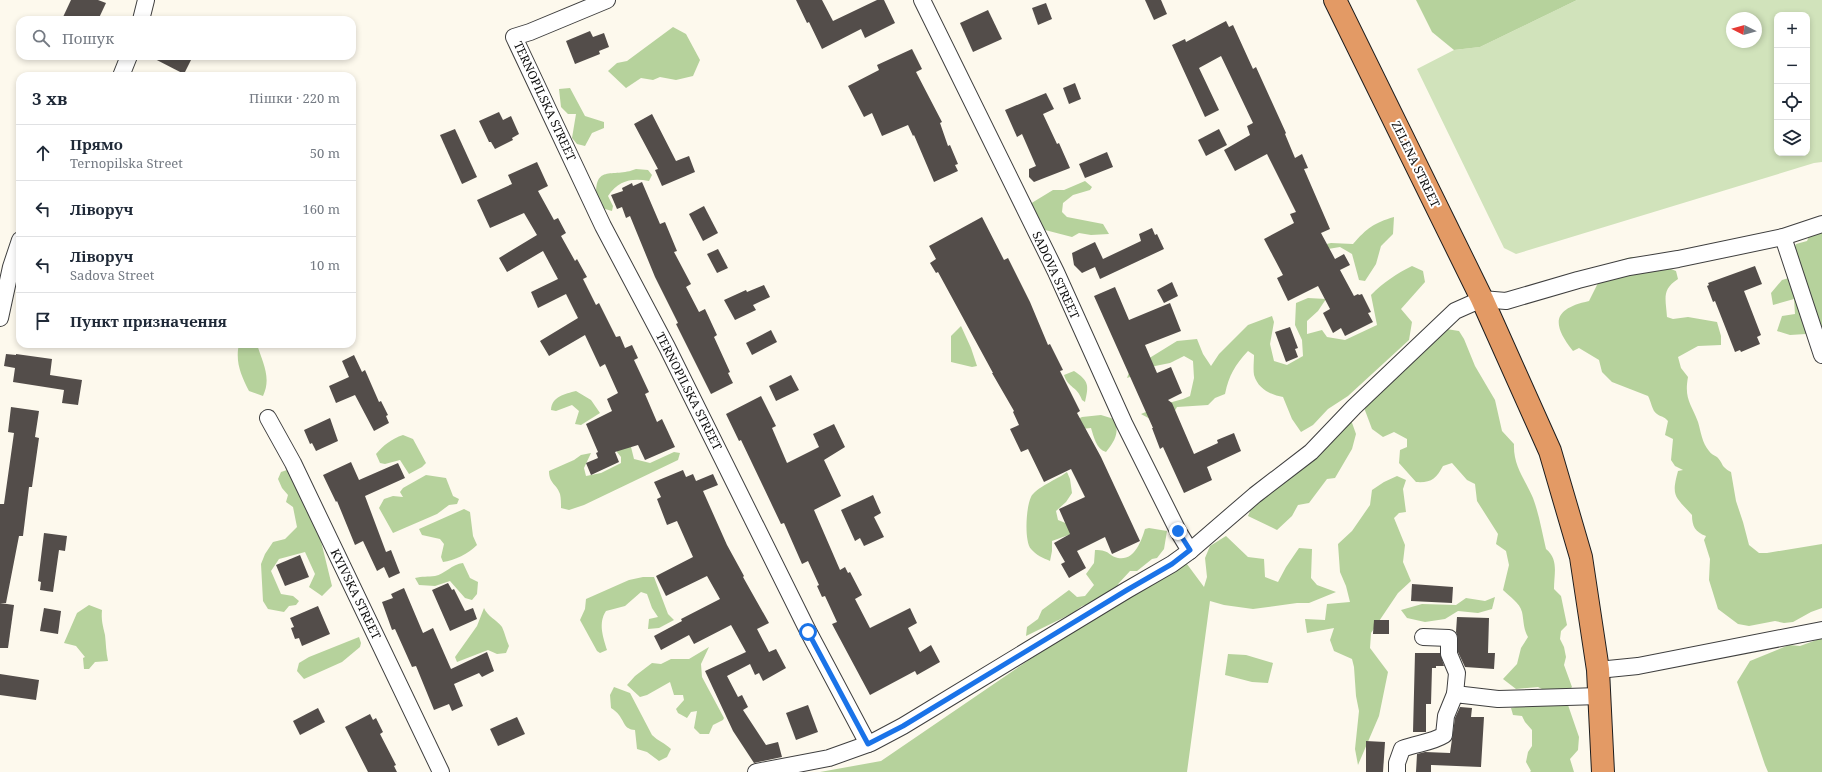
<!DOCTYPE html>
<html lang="uk">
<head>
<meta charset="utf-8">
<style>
  body { margin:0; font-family:"Noto Serif",serif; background:#f6f6f7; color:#1f2937 }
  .controls { position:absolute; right:12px; top:12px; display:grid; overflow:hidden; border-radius:8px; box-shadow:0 2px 6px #0003 }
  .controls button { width:36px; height:36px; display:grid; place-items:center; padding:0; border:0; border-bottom:1px solid #e0e1e3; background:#fff; color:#1f2937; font:20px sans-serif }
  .compass { position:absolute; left:1726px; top:12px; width:36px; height:36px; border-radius:50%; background:#fff; box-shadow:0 2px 6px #0003; rotate:276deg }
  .stop { position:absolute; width:12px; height:12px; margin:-9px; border:3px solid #1a73e8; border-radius:50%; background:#fff }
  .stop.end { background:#1a73e8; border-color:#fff; box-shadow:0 1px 4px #0008 }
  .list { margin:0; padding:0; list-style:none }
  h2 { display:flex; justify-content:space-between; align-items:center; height:52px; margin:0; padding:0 16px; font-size:17px }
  h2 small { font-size:13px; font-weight:400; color:#747a83 }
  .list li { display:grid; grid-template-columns:26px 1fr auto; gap:12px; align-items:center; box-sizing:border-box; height:56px; padding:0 16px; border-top:1px solid #e0e1e3 }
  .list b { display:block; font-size:15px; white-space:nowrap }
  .list p { margin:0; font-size:13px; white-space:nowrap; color:#747a83 }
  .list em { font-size:13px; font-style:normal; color:#747a83 }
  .icon { flex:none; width:22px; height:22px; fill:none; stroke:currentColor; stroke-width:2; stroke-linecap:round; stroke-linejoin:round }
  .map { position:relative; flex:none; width:1822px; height:772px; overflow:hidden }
  .search { position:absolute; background:#fff; box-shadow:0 2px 6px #0003; left:16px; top:16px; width:340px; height:44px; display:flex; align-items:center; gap:10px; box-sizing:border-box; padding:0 14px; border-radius:12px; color:#747a83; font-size:15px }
  .panel { position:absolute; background:#fff; box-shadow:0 2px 6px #0003; left:16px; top:72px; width:340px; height:276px; border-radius:12px }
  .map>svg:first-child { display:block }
  .green { fill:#d1e3bb; fill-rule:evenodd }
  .forest { fill:#b6d29c }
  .building { fill:#534d4a }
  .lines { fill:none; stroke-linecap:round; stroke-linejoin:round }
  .minor-casing { stroke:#3f3f3f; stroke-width:18 }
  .highway-casing { stroke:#1d1d1d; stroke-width:24 }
  .minor { stroke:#fff; stroke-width:16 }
  .highway { stroke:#e39a65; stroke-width:22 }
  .route { stroke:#1a73e8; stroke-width:5 }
  .labels { text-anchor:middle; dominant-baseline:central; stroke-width:4; stroke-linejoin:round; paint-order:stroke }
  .street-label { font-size:12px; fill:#0c0c0c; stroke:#fff }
</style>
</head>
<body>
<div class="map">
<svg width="1822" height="772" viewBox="0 0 1822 772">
  <rect width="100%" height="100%" fill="#fdf9ed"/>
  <path class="green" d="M1577,0H1822V162L1814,163L1516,254L1504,248L1417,69L1454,50L1480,47ZM1777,15H1807V153H1777ZM1732,18H1756V42H1732Z"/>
  <g class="forest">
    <path d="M1416,0H1577L1480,47L1454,50L1432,32Z"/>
    <path d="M673,27L686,34L700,60L693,76L676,80L660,77L653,80L641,78L626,88L608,71L617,63L627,61Z"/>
    <path d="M570,88L585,116L604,122V128L592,133L585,146L577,144L572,138L576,114H568L561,107L559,89Z"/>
    <path d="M636,169L648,170L652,175L649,181C632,178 619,180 608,196L613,206L612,211L605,209L597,204C592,161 612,179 636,169Z"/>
    <path d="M1085,181L1092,187L1090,190L1073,195L1063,203L1062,212L1067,217L1103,224L1109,234L1091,235L1079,233L1072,237L1045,230L1040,227L1030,204L1053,190H1064Z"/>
    <path d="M1394,217L1393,234L1381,246L1376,264L1365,281L1359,280L1352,254L1340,247L1322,250L1309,248L1331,243L1353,244C1367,228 1374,223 1394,217Z"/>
    <path d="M1820,230L1822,233V353L1806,334L1790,335L1777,331L1782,316L1795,314L1794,299L1773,305L1771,293L1782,280L1799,275L1786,262L1796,244L1807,241L1811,232Z"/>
    <path d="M1631,257L1643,258L1676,271L1678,279C1661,290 1666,299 1667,317L1673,319L1688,317L1717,322L1721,336V345L1698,346L1678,357L1681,368L1688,377C1684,399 1691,403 1698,422C1701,432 1702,443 1709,451C1711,454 1714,455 1717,457C1724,464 1720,466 1731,472L1736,501L1743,522L1749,545L1759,553H1767L1822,544V608L1811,612L1793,622L1784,623L1775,621L1749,626L1738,624L1718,609L1709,580L1710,559L1704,540L1706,536C1695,532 1692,526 1692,515C1675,496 1671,497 1678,471L1683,470L1675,466L1671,460L1673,439L1665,435L1668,421C1664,416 1661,417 1657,414C1652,411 1651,401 1648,396L1612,382L1602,372L1599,360L1579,348L1573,351C1551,323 1553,309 1589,301L1603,273L1618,261Z"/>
    <path d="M1412,266L1423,271L1425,282L1401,309L1412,322L1409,340L1348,396L1328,409L1313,425L1301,432L1292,419L1283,397C1271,395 1258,389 1254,375C1253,369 1254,361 1254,355L1248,351C1235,365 1229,375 1225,394L1215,398L1208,405L1177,407L1172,416L1152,420L1141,414L1165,404L1183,399L1190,396L1194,378L1193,361L1184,356L1170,363L1155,366L1139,374L1127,378L1130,370L1177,341L1197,339L1203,354L1211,366L1219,354L1248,325L1272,316L1274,322L1270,344L1274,361L1287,365L1303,356L1302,340L1295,325L1296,303L1308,298L1326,299L1318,311L1307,321V334L1322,330L1327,337L1345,340L1377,325L1371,295C1384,282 1396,274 1412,266Z"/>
    <path d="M961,326L971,348L977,366L972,367L951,362V336Z"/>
    <path d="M1440,328L1459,331L1464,339L1475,366L1495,400L1502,431L1514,444C1513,466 1525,479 1533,498C1539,514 1542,532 1546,549C1559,560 1554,573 1554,589L1561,596L1567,625L1561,631L1560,639L1564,647L1566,657L1564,665L1572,687L1567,692H1548L1538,687L1516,689L1503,679L1517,664L1521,648L1528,637C1523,628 1524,621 1522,612C1520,603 1509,596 1503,590L1509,565L1506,551L1496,544L1498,534L1477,501L1475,484L1467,480L1452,463L1443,466C1436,479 1431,483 1416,482L1399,463L1400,450L1407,447V439L1394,432L1383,437L1372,429L1363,405Z"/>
    <path d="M239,344H257C262,362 272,377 263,396L249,391C241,375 235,362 239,344Z"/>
    <path d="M1074,371C1089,381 1089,385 1085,402L1082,400C1077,386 1068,388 1064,375Z"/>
    <path d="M576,391L591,400L600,413L581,425L575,424L579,411L572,405L556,411L551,410C552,396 565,394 576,391Z"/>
    <path d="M1101,415L1114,419C1120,432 1115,441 1106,452C1096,449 1094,437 1091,428L1081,429L1074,421L1082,417Z"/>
    <path d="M1351,420L1356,434L1352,449L1335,478L1327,479L1309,503L1298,505L1292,516L1277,530L1248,516L1253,504Z"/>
    <path d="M403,435L413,439L426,463L422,467L409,474L400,460L385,464L380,463L376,454C384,445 391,439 403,435Z"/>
    <path d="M618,439L630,443L634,459L650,463L674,452L680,453L678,460L584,505L569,510L561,508C561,504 561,498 560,494C557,484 549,484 549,471L574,460L581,455L591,453L584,468L586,476L601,473L621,463V457L617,452Z"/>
    <path d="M287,470L295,481L312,520L319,533L332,586L322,596L309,587L315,574L305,552L279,559L271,571L281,594L293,596L299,601L296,605L289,606L284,612L268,609L263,601L261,564L265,554L273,542L285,539L297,527L293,507L286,502L288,495L282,488L278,479L281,472Z"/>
    <path d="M1067,472L1070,479L1072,493L1066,502L1056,511L1058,520L1068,524L1074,533L1052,541V551L1050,561C1043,558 1036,555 1031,549C1024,541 1026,507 1031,497C1035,488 1058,479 1067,472Z"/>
    <path d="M426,475L446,478L453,496L459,499L457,504L449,505L437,514L393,533L379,508L384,499L393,496L403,497L400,492L403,488Z"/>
    <path d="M1397,476L1406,480L1403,489L1406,512L1399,513L1394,518L1405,545L1403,562L1411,581L1398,593L1371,633L1370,648L1388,672L1379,716L1358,765L1355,749L1359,711L1356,696L1354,667L1352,659L1334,651L1330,640L1334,628L1307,633L1305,619L1325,620L1327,604L1350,602L1346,586L1340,572L1338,544L1352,531L1370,505L1372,490L1384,482Z"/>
    <path d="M464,509L470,512L473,536L477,545C469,553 454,561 443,562L441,557L444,544L440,539L422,535L419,529Z"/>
    <path d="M1149,528L1167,531L1164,549L1157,558L1152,559L1137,571H1130L1119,583L1113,593L1099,602L1082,606L1073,613L1026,636L1027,627L1038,619L1042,610L1069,590L1077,597L1085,596L1094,585L1086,574L1094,563L1095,550C1111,550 1108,556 1118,558C1134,561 1141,542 1145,529Z"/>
    <path d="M1226,536L1248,557L1264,559L1265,577L1278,582L1286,567L1299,548L1312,549L1311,578L1317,585L1336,592L1309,603H1297L1253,609L1224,605L1210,601L1187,772H820L881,761L1181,556L1204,587L1207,577L1205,558L1210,546Z"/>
    <path d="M463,563L470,578L478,582L477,594L472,600L465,598L450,581L435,586L419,585L415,578C422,576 428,577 435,576C445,574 452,564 463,563Z"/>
    <path d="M643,577H654L668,614L674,620L659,628L648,629L649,619L658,617L652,608L647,594L641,592L625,606L606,611C598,623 603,637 607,650L600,653L597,651L580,620L585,609L586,599L629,580Z"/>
    <path d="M1495,597L1492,609L1478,613L1458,611L1445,619L1425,622L1407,618L1401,610L1422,604L1456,605L1466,598L1485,601Z"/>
    <path d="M89,605L102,610C101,620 103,626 105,635C106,644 106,652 108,661L95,662L89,669H84L83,658L85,657L76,646L64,643L77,613Z"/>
    <path d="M484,608C487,616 497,620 502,627C505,633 506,640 509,646L506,653L497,654L488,650L457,662L455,657L477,626Z"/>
    <path d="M359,637L361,643L360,647L342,662L304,679L297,671L299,663L309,657Z"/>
    <path d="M1822,638V772H1768L1765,765L1737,682L1750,661L1789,645L1800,646Z"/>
    <path d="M709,647L701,664L702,677L724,718L723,720L713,725L709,734H700L694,728L697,711L691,712L687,718L678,713L676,709L684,700L683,695H674L670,682L647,695L640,697L627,685L635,676L652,663L661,664L671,659H689Z"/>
    <path d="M1228,654L1246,655L1273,663L1268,683L1252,682L1225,675Z"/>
    <path d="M614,687L630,693L652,735C658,741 665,743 671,749L667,757L659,761L647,752L637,749L635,730C624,729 625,723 619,715C617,712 614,710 611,708L610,695Z"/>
    <path d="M1540,702L1568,705L1579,737L1578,750L1570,759L1574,772H1530L1531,771L1526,762L1528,752L1532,746V730L1525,722L1522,716L1513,715L1511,708Z"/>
  </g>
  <g class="building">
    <path d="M71,0H98L106,3L98,20H71L63,17Z"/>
    <path d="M796,0H822L833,21L877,0H884L895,23L865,38L861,29L822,49L809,22L807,23Z"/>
    <path d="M1145,0H1161L1167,14L1154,20Z"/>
    <path d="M1046,3L1052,19L1038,25L1032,8Z"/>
    <path d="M988,10L1002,39L973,52L960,23Z"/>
    <path d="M1226,21L1229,27L1233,25L1253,69L1256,67L1286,133L1285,134L1295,158L1302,154L1308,168L1304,169L1330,229L1321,233L1335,259L1344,254L1350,265L1340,270L1354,296L1358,294L1359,295L1362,294L1371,312L1368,313L1373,322L1345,336L1341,328L1333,333L1323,313L1330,309L1318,286L1288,301L1277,278L1283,275L1264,239L1294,223L1290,214L1296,212L1267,154L1235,171L1224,150L1250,135L1247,126L1253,123L1221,56L1199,68L1219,110L1205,117L1172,45L1185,39L1186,42Z"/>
    <path d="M590,31L593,37L604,33L609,47L599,51L600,54L575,64L566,41Z"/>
    <path d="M912,49L922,69L916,72L942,122L940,123L948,146L950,145L958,164L955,165L958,171L934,182L914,135L913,136L908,125L882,136L872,113L864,117L848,86L879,70L877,65Z"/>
    <path d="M149,56H193L184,74Z"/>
    <path d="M1075,83L1081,99L1069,104L1063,88Z"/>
    <path d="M1046,93L1054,109L1043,114L1057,144L1059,143L1070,168L1034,182L1029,177V169L1036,166L1022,134L1017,137L1005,110Z"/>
    <path d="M499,112L503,120L511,116L519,134L512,138L513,140L495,149L491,142H489L479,121Z"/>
    <path d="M652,114L676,161L689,156L695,172L662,186L655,170L658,169L634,124Z"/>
    <path d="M455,129L477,177L462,184L440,135Z"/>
    <path d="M1219,129L1227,145L1206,156L1198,140Z"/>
    <path d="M1107,152L1113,167L1085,178L1079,164Z"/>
    <path d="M537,162L548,186L538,191L554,220L558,218L566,233L561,236L575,261L577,259L587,277L583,279L596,305L599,303L616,337L620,336L625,348L632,345L638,358L634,360L649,392L645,394L657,422L662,419L675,447L645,460L638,445L615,452L619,462L591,475L586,463L598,458L596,453L598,452L586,424L612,411L607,399L618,393L605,364L600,367L585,335L549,356L540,341L578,318L566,294L538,308L531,292L558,279L543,251L507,272L499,258L537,235L524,213L490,228L477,200L512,184L508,175Z"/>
    <path d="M642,182L660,224L665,222L677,251L674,252L691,284L686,287L699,312L705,309L717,335L714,337L730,372L728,373L733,383L711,394L676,324L678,323L655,277L630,216L626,218L622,207L617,209L611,195L623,191L622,188L632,183L633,186Z"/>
    <path d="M704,206L718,233L703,241L689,214Z"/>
    <path d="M982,217L1004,260L1008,258L1030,302L1048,345L1050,344L1063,370L1060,371L1080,411L1077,413L1101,457L1140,541L1112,554L1105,537L1077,551L1086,568L1069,578L1061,564L1065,562L1054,543L1070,534L1059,509L1085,497L1071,469L1044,482L1028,449L1021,452L1010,429L1019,425L1013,412L1014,411L992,373H993L938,272L936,273L930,263L936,259L929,246Z"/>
    <path d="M1152,228L1155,235L1157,234L1164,249L1100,279L1095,267L1082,273L1074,265L1072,253L1095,242L1103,259L1141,241L1139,234Z"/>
    <path d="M718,249L728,268L717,273L707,254Z"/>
    <path d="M1755,266L1762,284L1744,291L1761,335L1757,337L1760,344L1741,352L1740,350L1735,352L1715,301L1713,302L1707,286L1709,285L1708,283Z"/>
    <path d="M1172,282L1178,296L1164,303L1157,290Z"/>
    <path d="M764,285L770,297L753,305L756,310L735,320L724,300L746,290L747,292Z"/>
    <path d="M1115,287L1129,320L1170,303L1181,331L1145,345L1157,373L1171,367L1182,393L1168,400L1172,403L1194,454L1218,443L1217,440L1234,433L1241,451L1207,467L1212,480L1184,493L1163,447L1160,449L1152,428H1153L1094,296Z"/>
    <path d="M1290,327L1298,348L1295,349L1298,357L1286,362L1275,332Z"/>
    <path d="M771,330L777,342L752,355L746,343Z"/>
    <path d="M6,354L16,355V354L52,359L50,375L82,380L78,405L62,403L64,390L13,382L15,368L4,366Z"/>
    <path d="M354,355L362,372L365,370L379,402L381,401L388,415L386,416L389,423L374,431L355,395L336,403L329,386L349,377L342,361Z"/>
    <path d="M791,375L799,390L776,401L769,386Z"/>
    <path d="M761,396L776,426L772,428L787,463L819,447L813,434L834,424L845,447L824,460L841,496L814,510L840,570L845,567L848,573L850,572L862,595L855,599L870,628L910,608L917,623L908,628L920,652L931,645L940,662L917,675L915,671L870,695L832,624L837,622L825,596L822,597L817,586L819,585L808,561L802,564L784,523L781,524L741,440L739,441L726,414Z"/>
    <path d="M11,407L39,411L35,437L39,438L32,487H29L23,536H19L6,603H0V504H4L14,433L8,432Z"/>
    <path d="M330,418L338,441L316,451L312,443L310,444L304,430Z"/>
    <path d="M351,462L359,480L398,463L405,478L365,496L386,552L391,550L400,573L389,578L384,567L377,571L363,541L355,545L337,501L336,502L323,475Z"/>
    <path d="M683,470L686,477L693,474L696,481L713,474L718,485L703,491L727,545L744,576L743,577L769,623L757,629L769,652L776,649L786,668L763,681L759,673L755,675L750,664L727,676L738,697L742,695L748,707L743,710L766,745L778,742L782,757L754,763L733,731L705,671L746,652L731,625L694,644L689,635L661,650L654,636L682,621L681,619L720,599L707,576L666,596L656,576L693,557L677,521L667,525L657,499L661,497L654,482Z"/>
    <path d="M873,495L881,513L874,517L884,537L864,546L860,538L855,541L841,510Z"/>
    <path d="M44,533L67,536L65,551L59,550L53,592L40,590L41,582L38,581Z"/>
    <path d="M300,555L309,577L285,586L276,565Z"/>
    <path d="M448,583L452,590L454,589L465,611L473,608L477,619L450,631L432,590Z"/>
    <path d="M1412,584L1453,587L1452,603L1411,601Z"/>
    <path d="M404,588L423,633L433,628L451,669L487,652L494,671L482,677L479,673L454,684L463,706L452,711L449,704L434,710L416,666L412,667L395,629L392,630L382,602L393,598L391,594Z"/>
    <path d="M0,603L14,605L8,648H0Z"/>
    <path d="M318,606L330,634L302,646L299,638L295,639L291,628L294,627L290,618Z"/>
    <path d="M44,608L61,611L58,634L40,631Z"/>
    <path d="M1457,617L1489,618L1488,653H1495L1494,669L1465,667L1458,652V638L1456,632Z"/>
    <path d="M1374,620H1389V634H1373Z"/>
    <path d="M1415,653H1440L1444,666H1436V668H1432L1431,704H1426V732H1413Z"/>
    <path d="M0,674L39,680L36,700L0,695Z"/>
    <path d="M808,705L818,732L796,740L786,713Z"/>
    <path d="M1460,707L1472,708L1471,717H1484L1481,767L1432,765H1431V772H1416L1417,754L1425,752L1450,753L1455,718Z"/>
    <path d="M318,708L325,722L300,735L293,721Z"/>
    <path d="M370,714L373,720L376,718L383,732L380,734L396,765L394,766L397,772H368L345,727Z"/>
    <path d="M517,717L525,734L498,746L490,729Z"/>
    <path d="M1366,741L1385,742L1383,772H1366Z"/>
  </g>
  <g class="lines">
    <defs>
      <g id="minor">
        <path d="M607,0L530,32L514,37L603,226L667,347L808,631L868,744"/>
        <path d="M922,0L1056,272L1124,423L1178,531L1190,551"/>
        <path d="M141,20L146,0"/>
        <path d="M121,76L129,56"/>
        <path d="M1783,237L1822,355"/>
        <path d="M0,318L11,267L20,240"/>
        <path d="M268,418L293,463L441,772"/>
        <path d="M1423,637L1449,638V654L1457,673L1455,694"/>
        <path d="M1598,670L1638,666L1822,630"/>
        <path d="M756,772L829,758L871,743L903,726L1127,590L1172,564L1190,551L1255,495L1311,452L1354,407L1455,311L1482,299L1506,301L1578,280L1629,267L1678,259L1783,237L1822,224"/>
        <path d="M1397,772V763L1402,749C1417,743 1431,743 1444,735L1446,716L1455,694L1498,699L1600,696"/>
      </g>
      <path id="highway" d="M1335,0L1482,299L1550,451L1581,557L1598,670L1603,772"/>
    </defs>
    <use href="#minor" class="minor-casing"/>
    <use href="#highway" class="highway-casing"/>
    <use href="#minor" class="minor"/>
    <use href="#highway" class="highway"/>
  </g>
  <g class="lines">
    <path class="route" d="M808,632L868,744L903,726L1127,590L1172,564L1190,550L1178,531"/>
  </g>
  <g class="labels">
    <g class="street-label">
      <text transform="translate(545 101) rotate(65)">TERNOPILSKA STREET</text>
      <text transform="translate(1416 164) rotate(64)">ZELENA STREET</text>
      <text transform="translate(1056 275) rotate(65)">SADOVA STREET</text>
      <text transform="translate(689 391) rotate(63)">TERNOPILSKA STREET</text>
      <text transform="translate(356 594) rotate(64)">KYIVSKA STREET</text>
    </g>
  </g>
</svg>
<div class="controls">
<button>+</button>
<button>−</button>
<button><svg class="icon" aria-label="locate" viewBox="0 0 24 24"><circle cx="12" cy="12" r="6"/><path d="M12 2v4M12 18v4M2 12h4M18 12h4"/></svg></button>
<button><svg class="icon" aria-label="layers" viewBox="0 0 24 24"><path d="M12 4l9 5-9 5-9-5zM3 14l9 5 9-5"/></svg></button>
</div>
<svg class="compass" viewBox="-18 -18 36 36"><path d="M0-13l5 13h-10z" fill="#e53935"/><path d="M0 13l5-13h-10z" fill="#747a83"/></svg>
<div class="stop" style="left:808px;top:632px"></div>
<div class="stop end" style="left:1178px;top:531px"></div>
<div class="search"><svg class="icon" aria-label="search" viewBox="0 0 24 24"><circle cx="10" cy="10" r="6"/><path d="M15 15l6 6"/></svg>Пошук</div>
<section class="panel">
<h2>3 хв<small>Пішки · 220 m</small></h2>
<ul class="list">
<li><svg class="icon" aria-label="ahead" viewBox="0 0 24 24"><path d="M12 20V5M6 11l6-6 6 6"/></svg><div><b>Прямо</b><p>Ternopilska Street</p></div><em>50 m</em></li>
<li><svg class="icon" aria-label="left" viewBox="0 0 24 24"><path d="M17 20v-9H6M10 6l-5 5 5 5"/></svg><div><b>Ліворуч</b></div><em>160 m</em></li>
<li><svg class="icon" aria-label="left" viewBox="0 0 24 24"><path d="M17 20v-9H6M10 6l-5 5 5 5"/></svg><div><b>Ліворуч</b><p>Sadova Street</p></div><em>10 m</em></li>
<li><svg class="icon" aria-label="arrive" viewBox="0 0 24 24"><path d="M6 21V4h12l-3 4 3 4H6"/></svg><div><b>Пункт призначення</b></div></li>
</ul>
</section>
</div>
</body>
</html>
